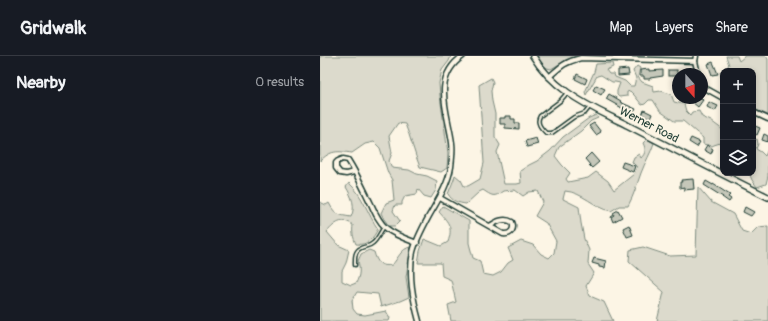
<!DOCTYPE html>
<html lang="en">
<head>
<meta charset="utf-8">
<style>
  body { margin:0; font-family:Pangolin,sans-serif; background:#242831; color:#f1f3f6 }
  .controls { position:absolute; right:12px; top:12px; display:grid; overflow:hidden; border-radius:8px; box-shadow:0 2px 6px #0003 }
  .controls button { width:36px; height:36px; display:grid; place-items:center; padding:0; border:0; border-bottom:1px solid #363941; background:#171b24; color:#f1f3f6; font:20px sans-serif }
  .compass { position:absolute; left:352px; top:12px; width:36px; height:36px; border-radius:50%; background:#171b24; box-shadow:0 2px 6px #0003; rotate:159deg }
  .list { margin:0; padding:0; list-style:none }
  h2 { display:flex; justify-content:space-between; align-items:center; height:52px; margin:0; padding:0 16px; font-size:17px }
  h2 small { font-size:13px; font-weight:400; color:#9ea1a6 }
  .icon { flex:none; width:22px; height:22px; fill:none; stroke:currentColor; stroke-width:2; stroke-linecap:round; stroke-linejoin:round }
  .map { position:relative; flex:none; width:448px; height:265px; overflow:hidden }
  header { display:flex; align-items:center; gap:24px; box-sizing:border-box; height:56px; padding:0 20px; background:#171b24; border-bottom:1px solid #363941 }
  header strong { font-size:19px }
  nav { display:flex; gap:22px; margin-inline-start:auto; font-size:14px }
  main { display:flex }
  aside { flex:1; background:#171b24 }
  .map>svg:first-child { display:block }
  .green { fill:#dcdacc; stroke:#7e8c80 }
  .building { fill:#c5c7b9; stroke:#1f3d34 }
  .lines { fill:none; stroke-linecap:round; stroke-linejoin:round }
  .service-casing { stroke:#1f3d34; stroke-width:5 }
  .minor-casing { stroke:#1f3d34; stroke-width:7 }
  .tertiary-casing { stroke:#1f3d34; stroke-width:8 }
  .service { stroke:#fcf5e5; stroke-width:2 }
  .minor { stroke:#fcf5e5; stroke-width:4 }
  .tertiary { stroke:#fcf5e5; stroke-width:5 }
  .labels { text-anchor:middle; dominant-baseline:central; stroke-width:3.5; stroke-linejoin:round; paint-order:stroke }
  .street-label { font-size:12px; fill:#1f3d34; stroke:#fcf5e5 }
</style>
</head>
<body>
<header>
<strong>Gridwalk</strong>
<nav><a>Map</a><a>Layers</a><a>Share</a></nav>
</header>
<main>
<aside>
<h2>Nearby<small>0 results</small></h2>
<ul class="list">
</ul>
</aside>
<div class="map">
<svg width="448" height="265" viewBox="0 0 448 265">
  <rect width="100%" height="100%" fill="#fcf5e5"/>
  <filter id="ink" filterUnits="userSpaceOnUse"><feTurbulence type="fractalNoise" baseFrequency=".025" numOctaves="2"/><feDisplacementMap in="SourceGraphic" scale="8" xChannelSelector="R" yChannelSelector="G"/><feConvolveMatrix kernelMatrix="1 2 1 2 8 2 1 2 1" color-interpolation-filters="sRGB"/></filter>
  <g filter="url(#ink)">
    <g class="green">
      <path d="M0,0H131L129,5L122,14L119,27L120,40L128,97L127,112L121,116L100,111C94,97 91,82 85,68L78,67L69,80L72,97L69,105L72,112L89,114L97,118L107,120L117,125L116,134L111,142L104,140L98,133L97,138L85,140L82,146V149H75L73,155L80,165L75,170H69L64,163L61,157L66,147L74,144L72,124L68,117L60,92L54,86L45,88L32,97C17,95 11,94 0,105Z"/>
      <path d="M215,0H258L248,3L231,13L227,12Z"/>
      <path d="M406,0H417L419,5L424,1V0H446L448,3V59L433,53V15H403V20L401,21L400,16L409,9Z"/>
      <path d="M292,7L293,11L286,14L289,18H294L295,21L305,25L310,30H314L316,22L313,15L317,10L320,12L318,21L322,26L333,30L334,36L341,35L351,38L354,46L364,48L366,55L370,59L372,56L379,55L382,61L391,65L403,74V86L394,89L392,90L383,88V82L363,65H354L340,55L333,44H329L325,48L322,49L314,39L310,35L307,36V40L299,41L297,39V35L300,27L295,26H292L281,19L277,20L266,39L265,36L274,16L276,8Z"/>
      <path d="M171,22L173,26L171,35L172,45L175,58V81L180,89L177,96L184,128H197L201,127L200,115L209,109L217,105L230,95L243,81L269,62L276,59L278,62L271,65L261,75L239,91L235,100L242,109L250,117L246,123L248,126L268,122L276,116L288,125L294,134L314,118L317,111L312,106L314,101L319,98L321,102C326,97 326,93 323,87L327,83L334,87C331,97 325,106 321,117C317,128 314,139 308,150H299L291,155C275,152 262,136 245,135L243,143L259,151L261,167L264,183L269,194L268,208L274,217L266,230L270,240L284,246L293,265H131L128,249L136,246L131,224L122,220L121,207H98L100,195L104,183L121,190L128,186C133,171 129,167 119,156L123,150L149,165V187L153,202L160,205L163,218L173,220L181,216L188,207L193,204L188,192L201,185L213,189L221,198L229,202L234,197L236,185L226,167L215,160L223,146L218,135L209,136L203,140L195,134L183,135C174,142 172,140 163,134L159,136L146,148C138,147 132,145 128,138L134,123L135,119L141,124L144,130H148L160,123L164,107L159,29Z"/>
      <path d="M437,83L438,88L436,93L441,96L445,100L448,93V120L446,128L437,131L432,124L429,117H433V85Z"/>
      <path d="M29,127C43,139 48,159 58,173C53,182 48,190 36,188C33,181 32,176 33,169C22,161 15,167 7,176L18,189L29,194L26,207L22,215V225L31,229L36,227C40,220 40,212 38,205L41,198L49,194L54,196C57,207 61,211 72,209C78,203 81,192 91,191L86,221L89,241L80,245L61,251L58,238L37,236L32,244L33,253L37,258L45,259L66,255L70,262L69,265H0V146L6,149L9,147C15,159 19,159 31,161C36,150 32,141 26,131Z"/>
      <path d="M378,131L391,146L413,158L422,175L431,178L438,171L448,170V265H337L344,236L309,205L310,194L323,191L350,200L376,199Z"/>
    </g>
    <g class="building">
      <path d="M393,6L398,18L392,19L388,8Z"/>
      <path d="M308,13L309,19L298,20V14Z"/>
      <path d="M329,13V15L343,14V20L330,22V23H324V20H320V14Z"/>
      <rect x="348" y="14" width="9" height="6"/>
      <path d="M257,18L267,23L265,28L255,23Z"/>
      <path d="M276,29L285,33L281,39L273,34Z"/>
      <path d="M289,38L301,45L300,46L316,53L313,58L302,53V52L286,43Z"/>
      <path d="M375,42H381L383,44L378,51L372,46Z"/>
      <path d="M389,46L398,50L395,55L387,51Z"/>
      <path d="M324,54L332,58L330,63L322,60Z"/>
      <path d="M185,60H191V63H195V67H199V73L185,72V68H180V62H185Z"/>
      <path d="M274,67L281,76L276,79L269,70Z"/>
      <path d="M435,70L440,72L437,79L433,77V71H434Z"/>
      <path d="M444,78L448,80V86L442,84Z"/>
      <path d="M216,82L218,88L207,91L205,85Z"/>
      <path d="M371,82L380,86L377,91L369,86Z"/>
      <path d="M387,89L393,93L391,98L384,94Z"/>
      <path d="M271,97L279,106L272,112L269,109H270L265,103Z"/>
      <path d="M303,106L315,110L313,116L301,111Z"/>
      <path d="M373,123L374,133L364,134V131L360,132V126H362L361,124Z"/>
      <path d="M386,125L393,129V128L410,139L408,141L411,143L409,146L402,141H403L384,129Z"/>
      <path d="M425,151L434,156L431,160L423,156Z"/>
      <path d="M298,154L302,161L293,166L291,161L294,159L293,157Z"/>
      <path d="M309,169L313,179L307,181L303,172Z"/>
      <path d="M274,202L286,205L285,212L279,211V209L272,207Z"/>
    </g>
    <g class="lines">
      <defs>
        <g id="service">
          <path d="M247,37L240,45L220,60C216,67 221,72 226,77H232L254,61L265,57L269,52"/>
          <path d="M35,209C35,203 34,195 41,192C45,190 49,191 53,187C58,183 60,176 64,171"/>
        </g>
        <g id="minor">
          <path d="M376,0L375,5L378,18"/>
          <path d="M229,21C241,10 245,6 261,2L375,5"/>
          <path d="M382,26L385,32L403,42"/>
          <path d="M433,56L448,63"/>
          <path d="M34,116L26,118L20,117L16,112V107L18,105L23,103L28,104C37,118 44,134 51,148C55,157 59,166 66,172C74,179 86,183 97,187"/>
          <path d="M120,142L183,178C191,179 195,173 192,166C184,161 176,166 170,170"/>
          <path d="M99,265C93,243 88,219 93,196C96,184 103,171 109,160C118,144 128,129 131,111C132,103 133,94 132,87C128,56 111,22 143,0"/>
        </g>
        <path id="tertiary" d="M213,0C231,30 260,46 291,61C296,64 302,66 307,69C354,93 401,118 448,141"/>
      </defs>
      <use href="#service" class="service-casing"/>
      <use href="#minor" class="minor-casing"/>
      <use href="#tertiary" class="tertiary-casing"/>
      <use href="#service" class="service"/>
      <use href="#minor" class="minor"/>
      <use href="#tertiary" class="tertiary"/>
    </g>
  </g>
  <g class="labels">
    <g class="street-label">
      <text transform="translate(329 69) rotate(27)">Werner Road</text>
    </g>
  </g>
</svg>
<div class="controls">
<button>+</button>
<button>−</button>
<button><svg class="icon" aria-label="layers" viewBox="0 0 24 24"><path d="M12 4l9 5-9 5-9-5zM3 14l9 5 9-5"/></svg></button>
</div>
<svg class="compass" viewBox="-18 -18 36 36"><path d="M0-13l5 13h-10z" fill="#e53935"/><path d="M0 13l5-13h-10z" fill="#9ea1a6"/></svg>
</div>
</main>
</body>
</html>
